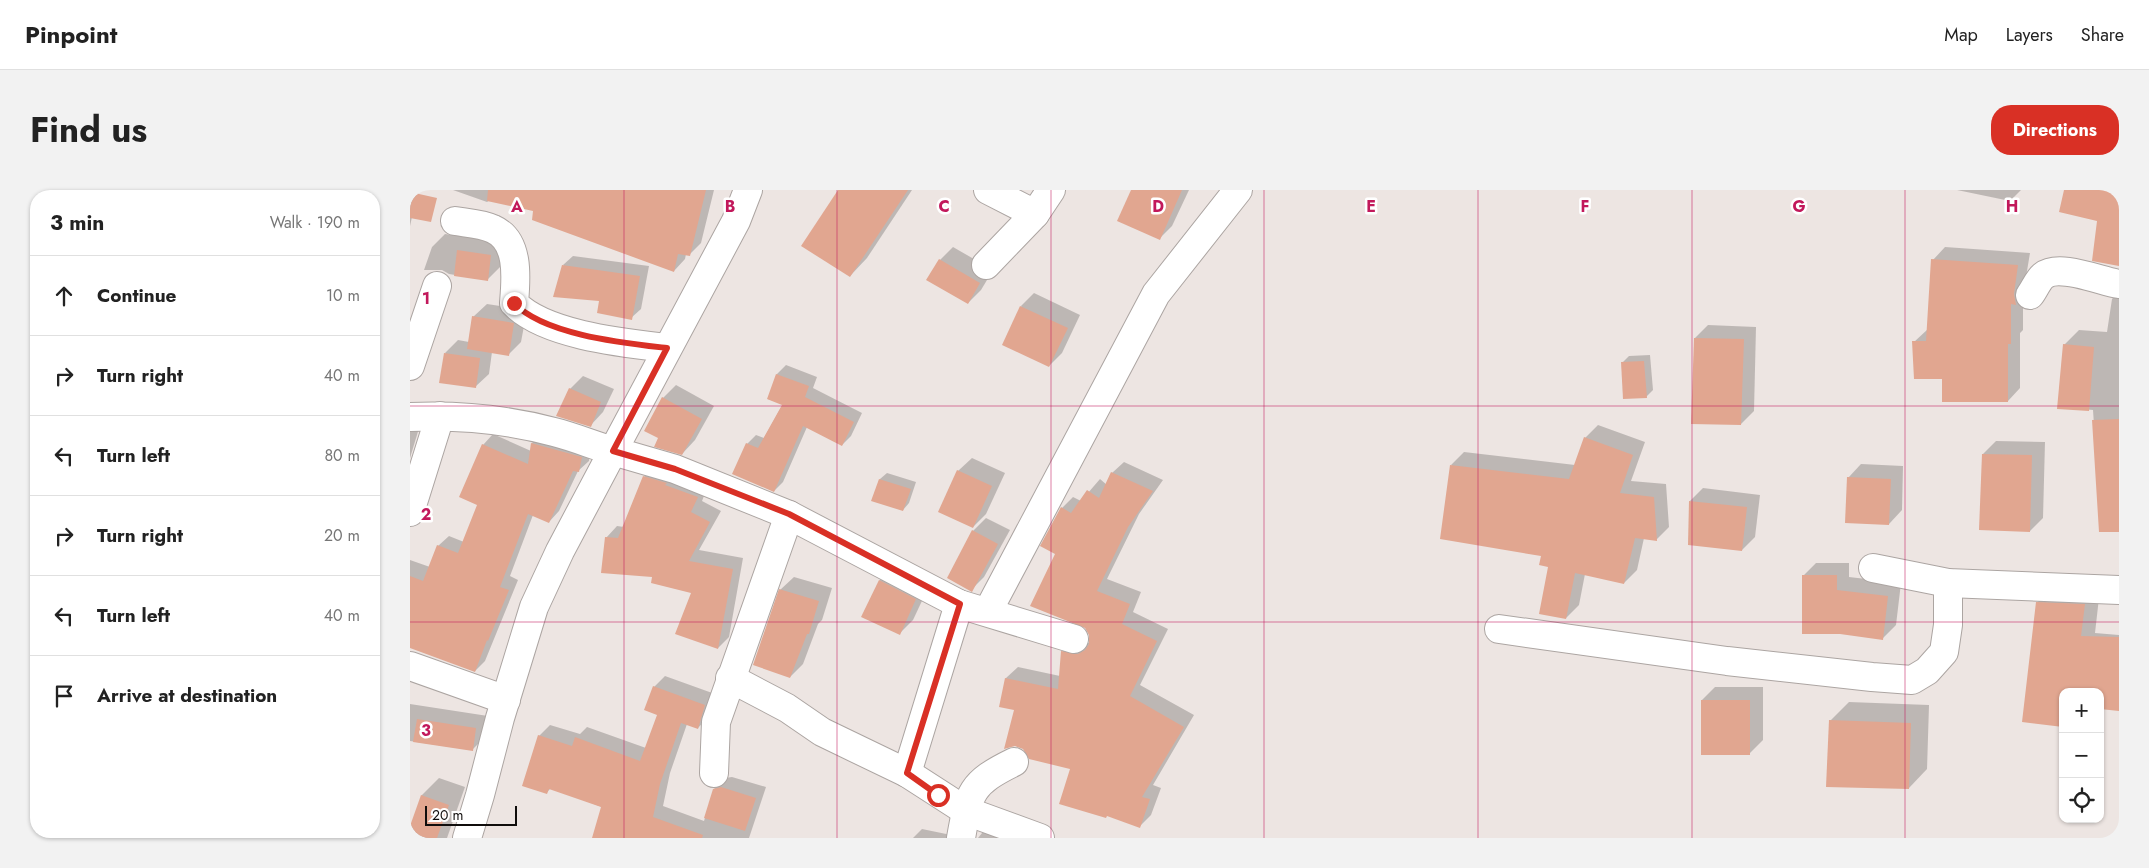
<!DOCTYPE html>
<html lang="en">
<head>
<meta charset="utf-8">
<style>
  body { margin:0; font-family:Jost,sans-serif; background:#f2f2f2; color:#222 }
  .controls { position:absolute; right:15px; bottom:15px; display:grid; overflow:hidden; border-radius:10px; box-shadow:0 1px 4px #0004 }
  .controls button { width:45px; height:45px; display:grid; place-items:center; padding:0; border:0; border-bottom:1px solid #e0e0e0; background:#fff; color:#222; font:25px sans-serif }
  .scale { position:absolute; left:15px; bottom:12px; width:92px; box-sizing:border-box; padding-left:5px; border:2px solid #100d0c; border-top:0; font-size:14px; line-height:18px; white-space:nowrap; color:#100d0c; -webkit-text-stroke:4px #fff; paint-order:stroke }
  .stop { position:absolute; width:15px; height:15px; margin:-11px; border:4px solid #d93025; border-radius:50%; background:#fff }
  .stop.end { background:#d93025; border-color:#fff; box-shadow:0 1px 5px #0008 }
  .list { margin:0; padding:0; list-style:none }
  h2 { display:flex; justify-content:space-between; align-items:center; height:65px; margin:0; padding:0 20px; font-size:21px }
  h2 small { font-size:16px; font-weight:400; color:#767676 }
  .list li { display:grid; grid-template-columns:32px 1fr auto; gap:15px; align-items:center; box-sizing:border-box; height:80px; padding:0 20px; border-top:1px solid #e0e0e0 }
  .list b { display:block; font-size:19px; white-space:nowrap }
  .list em { font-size:16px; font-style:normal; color:#767676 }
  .icon { flex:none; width:28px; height:28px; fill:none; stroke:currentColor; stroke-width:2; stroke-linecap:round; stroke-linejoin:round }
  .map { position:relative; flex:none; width:1709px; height:648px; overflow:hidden; border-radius:20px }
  header { display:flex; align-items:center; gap:30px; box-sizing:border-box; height:70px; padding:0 25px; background:#fff; border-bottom:1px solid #e0e0e0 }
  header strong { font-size:24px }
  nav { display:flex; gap:28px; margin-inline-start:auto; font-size:18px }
  .intro { display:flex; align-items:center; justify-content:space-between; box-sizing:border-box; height:120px; padding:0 30px }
  h1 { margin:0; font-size:35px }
  .button { padding:12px 22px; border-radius:20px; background:#d93025; color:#fff; font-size:18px; font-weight:700 }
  main { display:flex; gap:30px; padding:0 30px }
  aside { flex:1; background:#fff; border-radius:20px; box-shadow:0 1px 4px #0004 }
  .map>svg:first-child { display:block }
  .shadow { fill:#0003 }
  .building { fill:#e1a690 }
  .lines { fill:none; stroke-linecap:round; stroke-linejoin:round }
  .minor-casing { stroke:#aca5a2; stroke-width:30 }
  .minor { stroke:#fff; stroke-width:28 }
  .route { stroke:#d93025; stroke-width:6 }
  .grid { fill:none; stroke:#c2185b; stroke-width:1; stroke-opacity:0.55 }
  .grid-label { font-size:16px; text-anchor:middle; font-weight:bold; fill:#c2185b; stroke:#fff; stroke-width:5; stroke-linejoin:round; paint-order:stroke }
</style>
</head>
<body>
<header>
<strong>Pinpoint</strong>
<nav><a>Map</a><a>Layers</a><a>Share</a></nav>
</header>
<div class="intro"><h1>Find us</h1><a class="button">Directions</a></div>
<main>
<aside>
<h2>3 min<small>Walk · 190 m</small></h2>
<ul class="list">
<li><svg class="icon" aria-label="ahead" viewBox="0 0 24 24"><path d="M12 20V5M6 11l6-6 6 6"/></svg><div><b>Continue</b></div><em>10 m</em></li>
<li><svg class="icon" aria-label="right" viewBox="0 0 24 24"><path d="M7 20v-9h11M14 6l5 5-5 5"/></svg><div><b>Turn right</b></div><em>40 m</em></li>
<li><svg class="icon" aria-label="left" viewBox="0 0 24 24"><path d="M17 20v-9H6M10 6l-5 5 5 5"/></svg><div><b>Turn left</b></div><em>80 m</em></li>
<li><svg class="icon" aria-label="right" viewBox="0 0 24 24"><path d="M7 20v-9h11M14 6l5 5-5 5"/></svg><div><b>Turn right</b></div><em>20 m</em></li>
<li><svg class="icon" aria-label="left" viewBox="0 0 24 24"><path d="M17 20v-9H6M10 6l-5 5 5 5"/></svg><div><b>Turn left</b></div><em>40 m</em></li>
<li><svg class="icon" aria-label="arrive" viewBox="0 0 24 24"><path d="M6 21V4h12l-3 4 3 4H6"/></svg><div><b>Arrive at destination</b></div></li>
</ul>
</aside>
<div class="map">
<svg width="1709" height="648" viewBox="0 0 1709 648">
  <rect width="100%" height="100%" fill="#ede5e2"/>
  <g class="shadow">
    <path d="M0,0H8L0,36Z"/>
    <path d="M43,0H304L291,53L279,65L276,64L275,69L264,81L124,20L80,10L77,12Z"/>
    <path d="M430,0H502L457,68L440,86Z"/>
    <path d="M723,0H779L762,36L749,49Z"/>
    <path d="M1547,0H1611L1600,11Z"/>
    <path d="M35,44L94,52L90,77L77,90L39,84L32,80H14L22,57Z"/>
    <path d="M543,57L583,80L571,100L558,113L530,70Z"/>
    <path d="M1535,57L1620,63L1613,105V140L1610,143V198L1598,211L1533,187L1504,152L1518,139L1523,70Z"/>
    <path d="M163,66L239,76L231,119L221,128L191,110L153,75Z"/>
    <path d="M1709,102V295L1688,296L1683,220L1648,217L1654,155L1669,140L1697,142L1702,109Z"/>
    <path d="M624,103L670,125L652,163L639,176L611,116Z"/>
    <path d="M77,114L117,120L111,152L98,165L82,162L79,184L65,197L35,163L48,150L59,152L63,127Z"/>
    <path d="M1298,135L1346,137L1344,221L1331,234L1285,148Z"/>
    <path d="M1240,165L1243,200L1236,207L1212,173L1219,166Z"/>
    <path d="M376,175L407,187L403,198L452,223L441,246L432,255L397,237L373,292L364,301L337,254L346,245L354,248L373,214L358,209L367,184Z"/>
    <path d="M173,186L204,199L193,222L180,236L160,199Z"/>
    <path d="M266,195L304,216L285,250L272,264L249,248L253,208Z"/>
    <path d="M0,232L10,235L0,268Z"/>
    <path d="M1188,235L1235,252L1221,291L1256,294L1259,337L1246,350L1234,348L1227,380L1214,393L1175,384L1169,415L1156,428L1139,376L1133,365L1041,275L1054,262L1165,275L1175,248Z"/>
    <path d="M133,243L181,257L179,271L168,281L149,321L139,332L123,325L100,386L108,390L75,471L65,481L0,457V370L20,377L28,356L39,346L54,352L69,314L73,255L83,244L121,261L122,253Z"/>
    <path d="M1586,251L1635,252L1633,328L1620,341L1573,264Z"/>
    <path d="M562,268L595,283L576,324L563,337L548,281Z"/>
    <path d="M714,272L753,290L729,324L697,389L731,402L723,422L758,439L730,495L784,525L743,595L751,598L741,625L729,637L661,578L606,519L590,516L596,488L608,477L650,486L652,462L663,450L680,453V445L647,364L652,318L663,307L671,311L690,289L697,295L702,283Z"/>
    <path d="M1451,274L1493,276L1492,320L1479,334L1438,288Z"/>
    <path d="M245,275L298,296L292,311L311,321L289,360L333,368L319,447L308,458L282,402L244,386L196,348L207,336L214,337L234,287Z"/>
    <path d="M477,283L506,292L499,313L493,320L463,310L470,289Z"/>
    <path d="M1293,298L1350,305L1345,347L1332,360L1280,311Z"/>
    <path d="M576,328L600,340L574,387L561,400L563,341Z"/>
    <path d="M1406,373H1439V387L1491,393L1486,435L1473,448L1393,386Z"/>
    <path d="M483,377L519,396L503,430L490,443L453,427L470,390Z"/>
    <path d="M384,387L422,398L412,430L408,434L393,474L380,487L370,400Z"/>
    <path d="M1643,397L1690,399L1685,443L1709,445V520L1690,502L1627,413Z"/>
    <path d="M255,486L305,504L298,527L288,538L277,534L260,583L253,616L294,631L304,599L315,588L322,587L356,597L339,648H183L192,617L141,598L137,602L129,546L140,535L170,544L177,537L236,558L249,524L244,497Z"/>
    <path d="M1305,497H1353V550L1340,563L1292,510Z"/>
    <path d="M1439,512L1519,515L1517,579L1499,598L1420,531Z"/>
    <path d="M0,514L78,526L75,547L62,560L0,551Z"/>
    <path d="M29,588L55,597L37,648H0V640L12,605Z"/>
    <path d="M577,637L612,648H568Z"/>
    <path d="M512,639L546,646L548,648H503Z"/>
  </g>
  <g class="building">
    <path d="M78,0H296L280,66L268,64L264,82L122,30L123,21L77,11Z"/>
    <path d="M428,0H498L440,87L391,56Z"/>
    <path d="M721,0H772L750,50L707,31Z"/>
    <path d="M1654,0H1709V76L1682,71L1687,31L1649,22Z"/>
    <path d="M0,2L27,8L21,32L0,28Z"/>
    <path d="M47,60L81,65L78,91L44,86Z"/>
    <path d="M529,69L570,93L558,114L516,90Z"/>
    <path d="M1521,69L1608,75L1604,104L1606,115L1601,114V154H1598V212H1532V189H1504L1502,151H1516Z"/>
    <path d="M152,75L230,86L222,130L187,123L189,111L143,107Z"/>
    <path d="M610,116L658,138L639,177L592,155Z"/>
    <path d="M62,126L104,133L99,166L57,159Z"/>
    <path d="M1284,148L1334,149L1331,235L1281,234Z"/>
    <path d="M1653,154L1684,157L1679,221L1647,219Z"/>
    <path d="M34,163L70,168L66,198L29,193Z"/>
    <path d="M1234,171L1237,208L1213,209L1211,172Z"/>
    <path d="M366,184L399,196L395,207L444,232L432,256L393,236L364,302L322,284L336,253L348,258L372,215L357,209Z"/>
    <path d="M159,198L191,212L181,237L146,226Z"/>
    <path d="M252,207L292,229L272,265L244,257L248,248L234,241Z"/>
    <path d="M1709,229V342H1689L1682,230Z"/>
    <path d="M1174,247L1223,265L1210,303L1244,307L1247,351L1225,348L1214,394L1165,383L1156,429L1129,424L1138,377L1129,375L1131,366L1030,349L1040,275L1159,289Z"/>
    <path d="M121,253L172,267L169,282L163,281L139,333L118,324L90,397L99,400L78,451L77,450L65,482L0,458V386L13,391L27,355L48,363L67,315L49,307L72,254L118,274Z"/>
    <path d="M1572,264L1622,265L1620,342L1569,340Z"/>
    <path d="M547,280L582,296L563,338L528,322Z"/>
    <path d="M701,282L743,301L718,337L687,401L720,414L712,434L747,451L720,506L774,537L732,607L740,609L730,638L697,626L696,628L649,614L660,579L619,569L613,559L605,556L594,559L604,520L589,517L595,488L648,499L651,461L668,464L675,460L679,454V445L675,438L620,416L645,364L630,356L651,317L661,323L677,300L689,308Z"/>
    <path d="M233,286L257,293L255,295L288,307L281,322L300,332L279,371L323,379L308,459L265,444L281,403L241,393L242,387L191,383L195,347L208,348Z"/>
    <path d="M1437,287L1481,289L1479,335L1435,333Z"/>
    <path d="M469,289L501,299L493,321L461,311Z"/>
    <path d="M1279,311L1337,317L1332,361L1278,355Z"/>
    <path d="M562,340L588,354L562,402L537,388Z"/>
    <path d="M1392,385H1427V400L1478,406L1473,450L1430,444H1392Z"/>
    <path d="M469,390L506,409L490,445L451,427Z"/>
    <path d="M369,399L409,411L399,444H397L380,488L343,475Z"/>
    <path d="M1626,412L1675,414L1671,446L1709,447V521L1690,519V502H1653V537L1612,532Z"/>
    <path d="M243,496L295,515L288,539L271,533L250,594L243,627L293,645L292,648H182L191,617L139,599L137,604L112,596L128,545L162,556L165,547L230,571L247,525L234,520Z"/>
    <rect x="1291" y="510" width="49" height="55"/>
    <path d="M7,529L66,538L63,561L3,552Z"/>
    <path d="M1419,530L1501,533L1499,599L1416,597Z"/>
    <path d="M311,597L346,608L335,641L294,628L303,599Z"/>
    <path d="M11,605L39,615L27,648H0V636Z"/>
  </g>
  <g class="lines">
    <defs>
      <g id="minor">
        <path d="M338,0L326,31L203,261L265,279L379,325L549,414L664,449"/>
        <path d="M578,0L625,24L641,0"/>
        <path d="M45,31C57,33 73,34 83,39C110,51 106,89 104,113C134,145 214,153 257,158"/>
        <path d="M576,75L625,24"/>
        <path d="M1620,105C1624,100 1628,90 1633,86C1649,73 1690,91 1709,94"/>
        <path d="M0,176L27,96"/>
        <path d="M0,227C47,225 99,230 144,242C164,247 183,255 203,261L150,361L124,417L90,528L70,605L57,648"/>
        <path d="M0,322L30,226"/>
        <path d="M1463,378L1538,393L1709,400"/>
        <path d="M578,421L746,104L828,0"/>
        <path d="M1089,439L1317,471L1462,487L1502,490L1517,481L1534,462L1538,435V393"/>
        <path d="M0,476L96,510"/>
        <path d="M320,488L377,518L412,542L497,583L556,621L630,648"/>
        <path d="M304,583L306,532L379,325"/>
        <path d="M497,583L549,414"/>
        <path d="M551,648C559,602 561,593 604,572"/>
      </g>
    </defs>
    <use href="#minor" class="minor-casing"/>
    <use href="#minor" class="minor"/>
  </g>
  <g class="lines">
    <path class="route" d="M104,113C134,145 214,153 257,158L203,261L265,279L379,324L550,414L497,583L528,605"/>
  </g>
  <path class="grid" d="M214,0V648M427,0V648M641,0V648M854,0V648M1068,0V648M1282,0V648M1495,0V648M0,216H1709M0,432H1709"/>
  <g class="grid-label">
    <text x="107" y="22">A</text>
    <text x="320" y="22">B</text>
    <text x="534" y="22">C</text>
    <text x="748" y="22">D</text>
    <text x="961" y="22">E</text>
    <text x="1175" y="22">F</text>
    <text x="1389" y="22">G</text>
    <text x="1602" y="22">H</text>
    <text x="16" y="114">1</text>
    <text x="16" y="330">2</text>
    <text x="16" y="546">3</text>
  </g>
</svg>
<div class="controls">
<button>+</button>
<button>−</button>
<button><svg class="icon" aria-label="locate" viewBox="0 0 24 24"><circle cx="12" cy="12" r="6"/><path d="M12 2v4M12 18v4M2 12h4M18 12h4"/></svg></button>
</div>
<div class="scale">20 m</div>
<div class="stop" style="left:528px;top:605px"></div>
<div class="stop end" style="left:104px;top:113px"></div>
</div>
</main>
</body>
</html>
